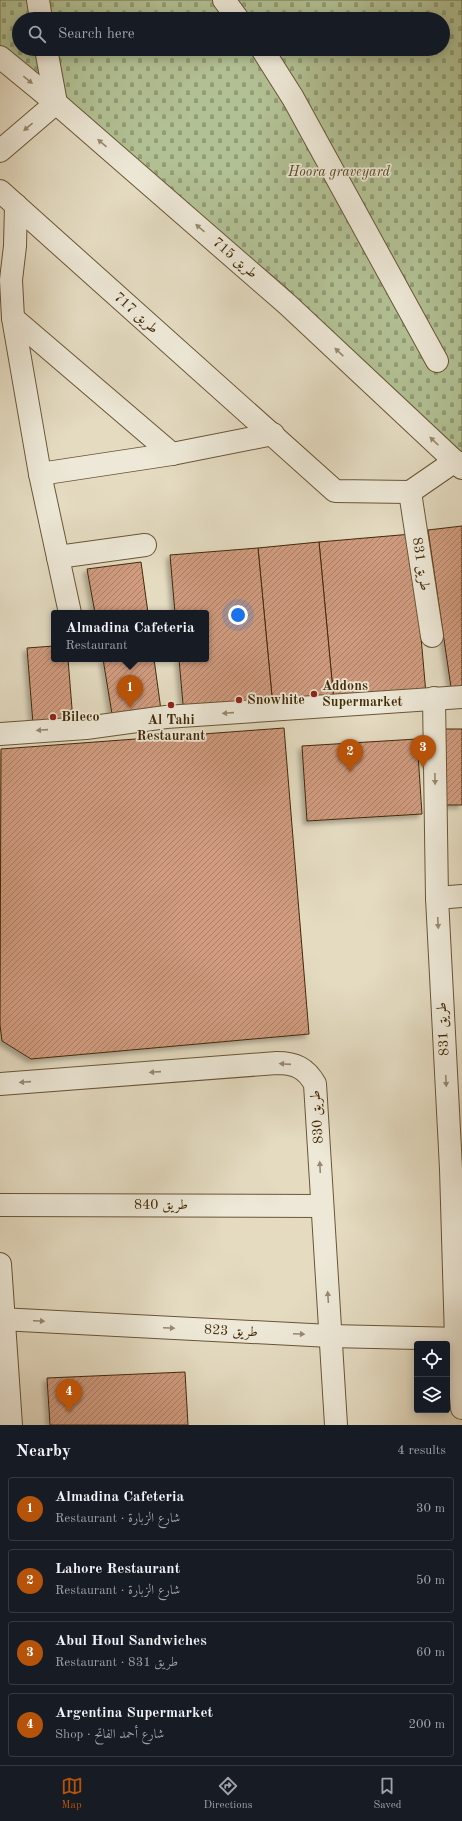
<!DOCTYPE html>
<html lang="en">
<head>
<meta charset="utf-8">
<style>
  body { margin:0; font-family:"Old Standard TT",Amiri,serif; background:#20242c; color:#f1f3f6 }
  .controls { position:absolute; right:12px; bottom:12px; display:grid; overflow:hidden; border-radius:4px; box-shadow:0 2px 10px #0003 }
  .controls button { width:36px; height:36px; display:grid; place-items:center; padding:0; border:0; border-bottom:1px solid #363941; background:#171b24; color:#f1f3f6; font:20px sans-serif }
  .you { position:absolute; left:238px; top:615px; width:14px; height:14px; margin:-10px; border:3px solid #fff; border-radius:50%; background:#1a73e8; box-shadow:0 0 0 6px #1a73e833 }
  .badge { display:grid; place-items:center; width:26px; height:26px; border-radius:50%; background:#b45309; color:#fff; font-size:13px; font-weight:700 }
  .pin { position:absolute; translate:-50% -33px; filter:drop-shadow(0 1px 2px #0008) }
  .pin::after { content:''; position:absolute; top:21px; width:14px; height:12px; background:inherit; clip-path:polygon(0 0,100% 0,50% 100%) }
  .popup { position:absolute; left:51px; top:610px; width:158px; height:52px; box-sizing:border-box; display:grid; place-content:center; border-radius:4px; background:#171b24; filter:drop-shadow(0 1px 3px #0005); font-size:13px; white-space:nowrap; color:#9ea1a6 }
  .popup b { font-size:15px; color:#f1f3f6 }
  .popup::after { content:''; position:absolute; left:50%; top:100%; margin-left:-8px; border:8px solid transparent; border-top-color:#171b24 }
  .list { margin:0; padding:0; list-style:none }
  h2 { display:flex; justify-content:space-between; align-items:center; height:52px; margin:0; padding:0 16px; font-size:17px }
  h2 small { font-size:13px; font-weight:400; color:#9ea1a6 }
  .list li { display:grid; grid-template-columns:26px 1fr auto; gap:12px; align-items:center; box-sizing:border-box; height:64px; margin:0 8px 8px; padding:0 8px; border:1px solid #363941; border-radius:4px }
  .list b { display:block; font-size:15px; white-space:nowrap }
  .list p { margin:0; font-size:13px; white-space:nowrap; color:#9ea1a6 }
  .list em { font-size:13px; font-style:normal; color:#9ea1a6 }
  .icon { flex:none; width:22px; height:22px; fill:none; stroke:currentColor; stroke-width:2; stroke-linecap:round; stroke-linejoin:round }
  .map { position:relative; flex:none; width:462px; height:1425px; overflow:hidden }
  .search { position:absolute; background:#171b24; box-shadow:0 2px 10px #0003; left:12px; right:12px; top:12px; height:44px; display:flex; align-items:center; gap:10px; box-sizing:border-box; padding:0 14px; border-radius:22px; color:#9ea1a6; font-size:15px }
  .sheet { height:340px; background:#171b24 }
  nav { display:flex; justify-content:space-around; align-items:center; box-sizing:border-box; height:56px; border-top:1px solid #363941; background:#171b24; font-size:11px; color:#9ea1a6 }
  nav a { display:grid; justify-items:center; gap:2px }
  nav .on { color:#b45309 }
  .map>svg:first-child { display:block }
  .cemetery { fill:url(#cemetery-stones); stroke:#7a764d; fill-rule:evenodd }
  .building { fill:url(#building-hatch); stroke:#422a06; filter:url(#shadow) }
  .lines { fill:none; stroke-linecap:round; stroke-linejoin:round }
  .minor-casing { stroke:#6a5635; stroke-width:24 }
  .minor { stroke:#ede8d7; stroke-width:22 }
  .oneway { fill:#98896e }
  .poi-dot { fill:#8f2418; stroke:#ede8d7; stroke-width:1.5 }
  .labels { text-anchor:middle; dominant-baseline:central; stroke-width:3.5; stroke-linejoin:round; paint-order:stroke }
  .park-label { font-size:14px; font-style:italic; fill:#584822; stroke:#ede8d7 }
  .street-label { font-size:14px; fill:#422a06; stroke:#ede8d7 }
  .poi-label { font-size:14px; font-weight:bold; fill:#422a06; stroke:#ede8d7; text-anchor:start }
</style>
</head>
<body>
<div class="map">
<svg width="462" height="1425" viewBox="0 0 462 1425">
  <defs>
    <pattern id="cemetery-stones" width="16" height="16" patternUnits="userSpaceOnUse"><rect width="16" height="16" fill="#b2c194"/><path d="M2 7V4a2 2 0 0 1 4 0v3zM10 15v-3a2 2 0 0 1 4 0v3z" fill="#929d77"/></pattern>
    <pattern id="building-hatch" width="6" height="6" patternUnits="userSpaceOnUse"><rect width="6" height="6" fill="#d09b7f"/><path d="M-1 1l2-2M0 6l6-6M5 7l2-2" fill="none" stroke="#aa7f66"/></pattern>
    <filter id="shadow"><feDropShadow dx="-3.5" dy="3.5" stdDeviation="2" flood-color="#0004"/></filter>
  </defs>
  <rect width="100%" height="100%" fill="#e4dbc1"/>
  <filter id="stains"><feTurbulence type="fractalNoise" baseFrequency=".005" numOctaves="4"/><feColorMatrix values="0 0 0 0 .2 0 0 0 0 .09 0 0 0 0 .02 0 0 0 .5 -.17"/></filter>
  <radialGradient id="worn" r=".72"><stop offset=".6" stop-color="#630" stop-opacity="0"/><stop offset="1" stop-color="#630" stop-opacity=".3"/></radialGradient>
  <path class="cemetery" d="M0,0H462V464L285,286L0,51ZM19,19H443V49H19Z"/>
  <g class="building">
    <path d="M462,526V694H452L428,530Z"/>
    <path d="M412,534L426,694L334,702L319,542Z"/>
    <path d="M319,542L334,702L273,707L258,548Z"/>
    <path d="M258,548L273,707L184,715L179,659H206V613H175L170,555Z"/>
    <path d="M141,562L148,613H95L87,569Z"/>
    <path d="M54,646V659H68L73,721L33,724L27,648Z"/>
    <path d="M103,659H154L161,710L112,714Z"/>
    <path d="M284,728L309,1034L31,1059L2,1041L0,1025L1,749Z"/>
    <path d="M440,729H462V805H445Z"/>
    <path d="M417,739L422,814L307,821L302,746Z"/>
    <path d="M185,1372L188,1425H50L47,1378Z"/>
  </g>
  <g class="lines">
    <defs>
      <g id="minor">
        <path d="M38,0L41,19"/>
        <path d="M224,0L238,19"/>
        <path d="M46,49L56,103"/>
        <path d="M262,49L293,98L437,361"/>
        <path d="M0,57L56,103L288,305L462,468"/>
        <path d="M0,151L56,103"/>
        <path d="M0,191L335,491L410,492L455,461"/>
        <path d="M16,205L15,246L11,280L13,318L40,474"/>
        <path d="M13,318L172,454"/>
        <path d="M410,492L432,636"/>
        <path d="M58,557L145,545"/>
        <path d="M70,613L40,474L172,454L273,434"/>
        <path d="M434,698L437,898L451,1169L456,1339L462,1408"/>
        <path d="M0,734L86,728L166,717L462,697"/>
        <path d="M437,898L462,896"/>
        <path d="M0,1084L277,1063C295,1063 306,1068 315,1084L336,1425"/>
        <path d="M0,1205L322,1206"/>
        <path d="M0,1264L11,1425"/>
        <path d="M0,1319L330,1336L462,1339"/>
      </g>
    </defs>
    <use href="#minor" class="minor-casing"/>
    <use href="#minor" class="minor"/>
  </g>
  <defs><path id="oneway-solid" d="M-6-.8H1V-3.2L6.5 0L1 3.2V.8H-6Z"/></defs>
  <g class="oneway">
    <use href="#oneway-solid" transform="translate(28 80) rotate(39)"/>
    <use href="#oneway-solid" transform="translate(28 127) rotate(140)"/>
    <use href="#oneway-solid" transform="translate(102 143) rotate(-139)"/>
    <use href="#oneway-solid" transform="translate(200 228) rotate(-139)"/>
    <use href="#oneway-solid" transform="translate(339 352) rotate(-137)"/>
    <use href="#oneway-solid" transform="translate(434 441) rotate(-137)"/>
    <use href="#oneway-solid" transform="translate(228 713) rotate(176)"/>
    <use href="#oneway-solid" transform="translate(42 730) rotate(176)"/>
    <use href="#oneway-solid" transform="translate(435 779) rotate(89)"/>
    <use href="#oneway-solid" transform="translate(438 923) rotate(87)"/>
    <use href="#oneway-solid" transform="translate(285 1064) rotate(-176)"/>
    <use href="#oneway-solid" transform="translate(155 1072) rotate(176)"/>
    <use href="#oneway-solid" transform="translate(446 1081) rotate(87)"/>
    <use href="#oneway-solid" transform="translate(25 1082) rotate(176)"/>
    <use href="#oneway-solid" transform="translate(320 1167) rotate(-93)"/>
    <use href="#oneway-solid" transform="translate(328 1297) rotate(-94)"/>
    <use href="#oneway-solid" transform="translate(39 1321) rotate(3)"/>
    <use href="#oneway-solid" transform="translate(169 1328) rotate(3)"/>
    <use href="#oneway-solid" transform="translate(299 1334) rotate(3)"/>
  </g>
  <g class="poi-dot">
    <circle cx="314" cy="694" r="4"/>
    <circle cx="239" cy="700" r="4"/>
    <circle cx="171" cy="705" r="4"/>
    <circle cx="53" cy="717" r="4"/>
  </g>
  <g class="labels">
    <g class="park-label">
      <text x="339" y="172">Hoora graveyard</text>
    </g>
    <g class="street-label">
      <text transform="translate(235 258) rotate(41)">طريق 715</text>
      <text transform="translate(136 313) rotate(42)">طريق 717</text>
      <text transform="translate(421 564) rotate(81)">طريق 831</text>
      <text transform="translate(443 1029) rotate(-93)">طريق 831</text>
      <text transform="translate(317 1117) rotate(-94)">طريق 830</text>
      <text x="161" y="1205">طريق 840</text>
      <text transform="translate(231 1331) rotate(3)">طريق 823</text>
    </g>
    <g class="poi-label">
      <text x="322" y="686">Addons<tspan x="322" dy="16">Supermarket</tspan></text>
      <text x="247" y="700">Snowhite</text>
      <text x="61" y="717">Bileco</text>
      <text x="171" y="720" text-anchor="middle">Al Tahi<tspan x="171" dy="16">Restaurant</tspan></text>
    </g>
  </g>
  <rect width="100%" height="100%" filter="url(#stains)"/>
  <rect width="100%" height="100%" fill="url(#worn)"/>
</svg>
<div class="controls">
<button><svg class="icon" aria-label="locate" viewBox="0 0 24 24"><circle cx="12" cy="12" r="6"/><path d="M12 2v4M12 18v4M2 12h4M18 12h4"/></svg></button>
<button><svg class="icon" aria-label="layers" viewBox="0 0 24 24"><path d="M12 4l9 5-9 5-9-5zM3 14l9 5 9-5"/></svg></button>
</div>
<div class="you"></div>
<div class="pin badge" style="left:130px;top:708px">1</div>
<div class="popup"><b>Almadina Cafeteria</b>Restaurant</div>
<div class="pin badge" style="left:350px;top:772px">2</div>
<div class="pin badge" style="left:423px;top:768px">3</div>
<div class="pin badge" style="left:69px;top:1412px">4</div>
<div class="search"><svg class="icon" aria-label="search" viewBox="0 0 24 24"><circle cx="10" cy="10" r="6"/><path d="M15 15l6 6"/></svg>Search here</div>
</div>
<section class="sheet">
<h2>Nearby<small>4 results</small></h2>
<ul class="list">
<li><span class="badge">1</span><div><b>Almadina Cafeteria</b><p>Restaurant · شارع الزبارة</p></div><em>30 m</em></li>
<li><span class="badge">2</span><div><b>Lahore Restaurant</b><p>Restaurant · شارع الزبارة</p></div><em>50 m</em></li>
<li><span class="badge">3</span><div><b>Abul Houl Sandwiches</b><p>Restaurant · طريق 831</p></div><em>60 m</em></li>
<li><span class="badge">4</span><div><b>Argentina Supermarket</b><p>Shop · شارع أحمد الفاتح</p></div><em>200 m</em></li>
</ul>
</section>
<nav>
<a class="on"><svg class="icon" aria-label="map" viewBox="0 0 24 24"><path d="M3 6l6-2 6 2 6-2v14l-6 2-6-2-6 2zM9 4v14M15 6v14"/></svg>Map</a>
<a><svg class="icon" aria-label="directions" viewBox="0 0 24 24"><path d="M12 3l9 9-9 9-9-9zM9 14v-3h6M13 9l2 2-2 2"/></svg>Directions</a>
<a><svg class="icon" aria-label="saved" viewBox="0 0 24 24"><path d="M7 4h10v16l-5-4-5 4z"/></svg>Saved</a>
</nav>
</body>
</html>
